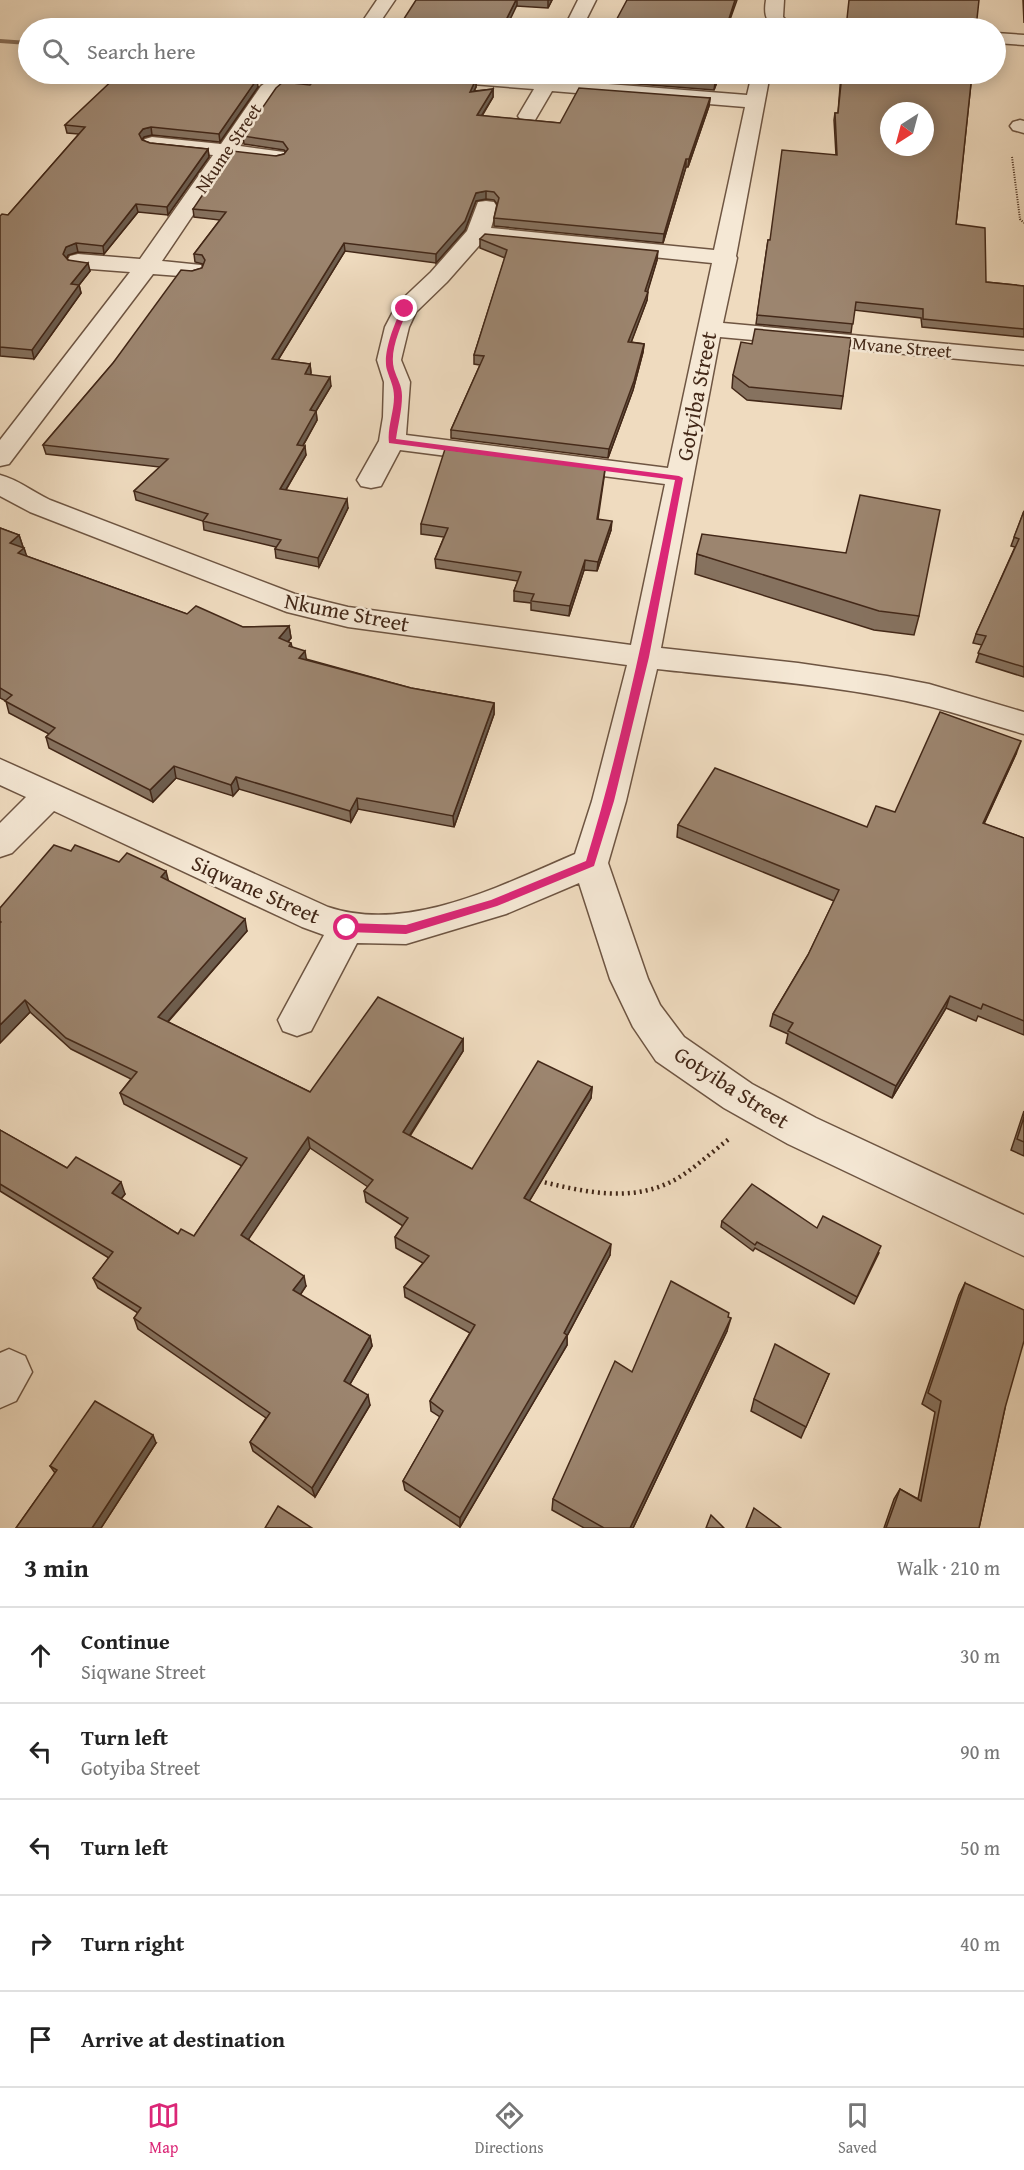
<!DOCTYPE html>
<html lang="en">
<head>
<meta charset="utf-8">
<style>
  body { margin:0; font-family:"Gentium Book Plus",serif; background:#f2f2f2; color:#222 }
  .compass { position:absolute; left:880px; top:102px; width:54px; height:54px; border-radius:50%; background:#fff; box-shadow:0 3px 15px #0003; rotate:216deg }
  .stop { position:absolute; width:18px; height:18px; margin:-14px; border:4px solid #db2777; border-radius:50%; background:#fff }
  .stop.end { background:#db2777; border-color:#fff; box-shadow:0 2px 6px #0008 }
  .list { margin:0; padding:0; list-style:none }
  h2 { display:flex; justify-content:space-between; align-items:center; height:78px; margin:0; padding:0 24px; font-size:26px }
  h2 small { font-size:20px; font-weight:400; color:#767676 }
  .list li { display:grid; grid-template-columns:39px 1fr auto; gap:18px; align-items:center; box-sizing:border-box; height:96px; padding:0 24px; border-top:2px solid #e0e0e0 }
  .list b { display:block; font-size:22px; white-space:nowrap }
  .list p { margin:0; font-size:20px; white-space:nowrap; color:#767676 }
  .list em { font-size:20px; font-style:normal; color:#767676 }
  .icon { flex:none; width:33px; height:33px; fill:none; stroke:currentColor; stroke-width:2; stroke-linecap:round; stroke-linejoin:round }
  .map { position:relative; flex:none; width:1024px; height:1528px; overflow:hidden }
  .search { position:absolute; background:#fff; box-shadow:0 3px 15px #0003; left:18px; right:18px; top:18px; height:66px; display:flex; align-items:center; gap:15px; box-sizing:border-box; padding:0 21px; border-radius:33px; color:#767676; font-size:22px }
  .sheet { height:558px; background:#fff }
  nav { display:flex; justify-content:space-around; align-items:center; box-sizing:border-box; height:84px; border-top:2px solid #e0e0e0; background:#fff; font-size:16px; color:#767676 }
  nav a { display:grid; justify-items:center; gap:3px }
  nav .on { color:#db2777 }
  .map>svg:first-child { display:block }
  .lines { fill:none; stroke-linecap:round; stroke-linejoin:round }
  .stream { fill:#876f5a; fill-rule:evenodd }
  .minor-casing { stroke:#6e5542; stroke-width:3 }
  .path-far1 { stroke:#432818; stroke-width:2; stroke-dasharray:1 1.5; stroke-linecap:butt }
  .path { stroke:#432818; stroke-width:4.5; stroke-dasharray:2 4; stroke-linecap:butt }
  .minor { fill:#f5e8d5; fill-rule:evenodd }
  .wall { fill:#86725f; stroke:#432818; stroke-width:1.5 }
  .shaded-wall { fill:#6d5d4e; stroke:#432818; stroke-width:1.5 }
  .building { fill:#9c856f; stroke:#432818; stroke-width:1.5; fill-rule:evenodd }
  .route { fill:#db2777 }
  .labels { text-anchor:middle; dominant-baseline:central; stroke-width:5; stroke-linejoin:round; paint-order:stroke }
  .far-street-label { font-size:18px; fill:#432818; stroke:#f5e8d5 }
  .street-label { font-size:22px; fill:#432818; stroke:#f5e8d5 }
</style>
</head>
<body>
<div class="map">
<svg width="1024" height="1528" viewBox="0 0 1024 1528">
  <rect width="100%" height="100%" fill="#efdbbf"/>
  <filter id="stains"><feTurbulence type="fractalNoise" baseFrequency=".00333" numOctaves="4"/><feColorMatrix values="0 0 0 0 .2 0 0 0 0 .09 0 0 0 0 .02 0 0 0 .5 -.17"/></filter>
  <radialGradient id="worn" r=".72"><stop offset=".6" stop-color="#630" stop-opacity="0"/><stop offset="1" stop-color="#630" stop-opacity=".3"/></radialGradient>
  <g class="lines">
    <path class="stream" d="M0,39L28,41V45L0,43Z"/>
    <defs>
      <g id="minor">
        <path d="M377,0H395L376,28H358Z"/>
        <path d="M578,0H596L582,28H564Z"/>
        <path d="M766,0H784L783,17L794,28H774C765,20 764,12 766,0Z"/>
        <path d="M996,33L1024,35V45L996,43Z"/>
        <path d="M278,74H299L275,94L240,146L284,152L287,156L284,160L277,162L232,157L162,261L201,265L204,270L201,275L193,277L153,274L9,464L0,466V440L130,272L78,268L70,266L67,261L70,256L78,254L140,259L213,155L152,149L145,147L142,143L145,139L152,137L221,144L261,86Z"/>
        <path d="M412,74H483L540,78L543,74H561L558,80L747,95L752,74H770L736,256L737,258L723,323L1024,351V365L720,337L661,648L798,663L887,676L929,684L1024,712V734C992,725 960,714 928,706C840,685 747,679 657,669L626,801L608,863L648,979L660,1005L684,1037L752,1084L816,1118L1024,1215V1256L788,1144L724,1108L656,1061L633,1027L610,979L579,883L506,914L406,944L357,943L311,1031L297,1036L283,1031L278,1020L324,935L302,927L54,811L12,853L0,857V823L26,797L0,785V759L328,907C408,934 502,885 575,854L592,801L627,665L348,627L287,612L30,512L0,496V475C17,479 33,492 50,500L295,594L348,607L631,645L665,484L400,450L381,486L371,488L361,486L357,480L379,441L383,417L384,382L377,360L385,327L397,304L431,272L467,231L478,202L486,201L494,202L497,207L491,228L714,250L745,107L552,91L535,120H521L518,116L534,89L421,80L414,78ZM484,240L712,263L668,468L406,435L410,382L401,360L409,327L416,312L447,282Z"/>
        <path d="M1020,120L1024,121V133L1013,130L1010,126L1013,122Z"/>
        <path d="M9,1349L25,1356L32,1372L16,1401L0,1408V1353Z"/>
      </g>
    </defs>
    <use href="#minor" class="minor-casing"/>
    <path class="path-far1" d="M1012,157L1020,219L1024,223"/>
    <path class="path" d="M539,1181C585,1192 634,1204 678,1178C696,1167 712,1152 729,1139"/>
    <use href="#minor" class="minor"/>
  </g>
  <g class="wall">
    <path d="M416,0H552L548,8Z"/>
    <path d="M1023,0H1024V23Z"/>
    <path d="M420,74L476,79V87L474,91L493,89V97L482,116L560,123L710,98L709,106L688,167H686L663,243L494,226V218L497,204L494,200L486,199L476,201L465,230L436,263L345,251L278,360L310,364L311,373L310,374L331,386L316,411L317,420L303,446L306,455L286,490L348,508L319,567L276,558L275,549L276,547L204,530L203,521L136,500L134,491L160,467L46,454L43,445L192,271L202,268L203,264L195,262L194,254L220,220L194,217L193,209L276,156L284,154L286,152L284,150L244,144L243,136L310,85Z"/>
    <path d="M588,74H720L714,90L587,80Z"/>
    <path d="M841,74H972L956,224L986,282L1024,286V337L922,327L921,318L854,310L851,333L756,324L768,240H770L836,155L834,120L835,113H838Z"/>
    <path d="M258,87L220,142L152,135L144,137L142,140L150,143L208,149L209,157L168,215L138,212L104,254L78,252L68,255L67,259L68,260L90,271L79,285L81,293L34,359L0,356V216L8,215L79,134L67,133L65,125Z"/>
    <path d="M480,239L657,260L647,292V300L631,342L644,344L643,352L633,390L608,458L451,438V430L480,365L474,364V355L505,258L480,248Z"/>
    <path d="M733,375L843,396L841,409L747,400L732,388Z"/>
    <path d="M605,469L604,478L598,519L611,530L597,571L584,570L569,616L531,610V603L514,601V591L518,581L436,568L435,559L444,537L421,534V524Z"/>
    <path d="M1024,511V677L976,662L982,645L973,643L976,634L1015,547L1011,546Z"/>
    <path d="M0,528L19,535L23,547H22L24,548L26,556L187,614L243,627L289,626L291,638L288,642L291,643L292,647L306,659L411,688L494,703V714L454,827L358,809L351,822L239,789L233,796L176,778L153,802L49,748L46,737L49,734L9,713L6,701L0,698Z"/>
    <path d="M697,554L919,616L914,635L874,630L695,574Z"/>
    <path d="M1016,754L984,824L1024,838V1035L978,1016L976,1021L946,1008L892,1098L786,1043L788,1034L770,1026L773,1014L808,955L834,901L677,837L678,825L867,827L895,812Z"/>
    <path d="M71,851L119,862L168,881L247,931L168,1022L310,1092L463,1039V1051L410,1136L472,1169L592,1087L591,1098L529,1201L610,1255L567,1336V1345L460,1527L405,1490L403,1481L440,1417L431,1411L430,1401L470,1333L405,1297L404,1287L423,1263L396,1248L395,1237L403,1226L366,1202L364,1191L368,1187L310,1148L248,1239L306,1286L300,1295L370,1336L372,1346L350,1384L370,1405L315,1497L253,1451L250,1442L266,1418L138,1329L134,1318L138,1313L98,1288L93,1278L109,1258L0,1191V1130L67,1168L125,1194L121,1199L178,1234L194,1236L242,1166L124,1104L120,1093L131,1079L71,1049L30,1012L0,1043V908Z"/>
    <path d="M1024,1111V1156L1011,1150Z"/>
    <path d="M722,1221L817,1228L879,1253L854,1304L755,1248L753,1251L721,1227Z"/>
    <path d="M965,1283L1005,1408L979,1528H884L894,1499L900,1489L918,1499L935,1412L922,1404L959,1295Z"/>
    <path d="M728,1317L727,1331L633,1528H584L552,1510L553,1499L632,1372Z"/>
    <path d="M829,1374L801,1438L751,1411L754,1399Z"/>
    <path d="M156,1443L101,1528H16L55,1473L50,1466Z"/>
  </g>
  <g class="shaded-wall">
    <path d="M516,0H517V5L506,28H502Z"/>
    <path d="M548,0H552L548,8Z"/>
    <path d="M735,0H737L727,28H726Z"/>
    <path d="M719,74H720L714,90L715,83Z"/>
    <path d="M257,79L258,87L220,142L219,134Z"/>
    <path d="M476,79V87L470,99V92Z"/>
    <path d="M493,89V97L477,123V115Z"/>
    <path d="M710,98L709,106L688,167L689,159Z"/>
    <path d="M151,127L152,135L144,137L140,142L139,134L143,129Z"/>
    <path d="M208,149L209,157L168,215L167,207Z"/>
    <path d="M686,159V167L663,243L664,234Z"/>
    <path d="M486,191V199L476,201L465,230L436,263V254L476,193Z"/>
    <path d="M136,204L138,212L104,254L103,246Z"/>
    <path d="M76,243L78,252L68,255L65,262L63,254L66,247Z"/>
    <path d="M344,243L345,251L273,368L272,359Z"/>
    <path d="M658,251L657,260L646,297L648,292L647,300L628,351V342Z"/>
    <path d="M88,263L90,271L79,285L81,293L34,359L32,350L71,284Z"/>
    <path d="M644,344L643,352L633,390L608,458L609,449Z"/>
    <path d="M310,364L311,373L306,382L305,374Z"/>
    <path d="M330,377L331,386L316,411L317,420L298,454L297,445L310,410Z"/>
    <path d="M305,446L306,455L281,498L280,489Z"/>
    <path d="M347,499L348,508L319,567L318,558Z"/>
    <path d="M612,521L611,530L597,571L598,562Z"/>
    <path d="M19,535L23,547L14,555L10,543Z"/>
    <path d="M24,548L28,560L18,553Z"/>
    <path d="M585,560L584,570L569,616L570,606Z"/>
    <path d="M289,626L291,638L280,650L279,638Z"/>
    <path d="M305,651L307,663L299,658Z"/>
    <path d="M494,703V714L454,827L453,816Z"/>
    <path d="M1021,741L1016,754L978,836L983,823Z"/>
    <path d="M174,766L176,778L153,802L150,790Z"/>
    <path d="M236,777L239,789L233,796L231,785Z"/>
    <path d="M357,798L358,809L351,822L350,811Z"/>
    <path d="M166,871L169,883L161,877Z"/>
    <path d="M245,919L247,931L161,1029L158,1017Z"/>
    <path d="M950,996L946,1008L892,1098L896,1086Z"/>
    <path d="M25,1000L30,1012L0,1043V1025Z"/>
    <path d="M463,1039V1051L404,1144L403,1132Z"/>
    <path d="M592,1087L591,1098L524,1210V1198Z"/>
    <path d="M308,1137L310,1148L244,1246L241,1235Z"/>
    <path d="M121,1182L125,1194L116,1205L112,1193Z"/>
    <path d="M611,1244L610,1255L567,1336V1345L460,1527V1518L564,1333Z"/>
    <path d="M304,1276L306,1286L296,1301L293,1290Z"/>
    <path d="M731,1318L727,1331L633,1528H630Z"/>
    <path d="M370,1336L372,1346L346,1391L344,1381Z"/>
    <path d="M368,1395L370,1405L315,1497L312,1488Z"/>
    <path d="M153,1435L156,1443L101,1528H92Z"/>
  </g>
  <g class="building">
    <path d="M416,0H516L502,28H398Z"/>
    <path d="M627,0H735L726,28H612Z"/>
    <path d="M849,0H979L976,28H846Z"/>
    <path d="M119,74H205L257,79L219,134L151,127L143,129L139,134L142,140L150,143L208,149L167,207L136,204L103,246L76,243L66,247L63,254L68,260L88,263L71,284L79,285L32,350L0,347V216L2,214L8,215L85,127L65,125Z"/>
    <path d="M320,74H417L476,79L470,92L493,89L477,115L560,123L579,88L710,98L689,159H686L664,234L494,218L499,198L494,192L486,191L476,193L465,221L436,254L344,243L272,359L310,364L305,374L330,377L310,410L316,411L297,445L305,446L280,489L347,499L318,558L275,549L281,540L203,521L208,514L134,491L168,459L43,445L113,363L181,270L192,271L202,268L205,260L202,255L194,254L226,212L193,209L232,151L276,156L284,154L288,149L283,142L243,136L276,88L283,82L310,85Z"/>
    <path d="M590,74H719L715,83Z"/>
    <path d="M842,74H972L956,224L985,228L986,282L1024,286V329L923,319V309L856,302L853,324L757,315L768,240H770L782,150L837,155L835,113H838ZM889,111H925V147H889Z"/>
    <path d="M485,234L658,251L645,291L648,292L628,342L644,344L634,381L609,449L451,430L484,356L474,355L507,250L480,239Z"/>
    <path d="M755,329L851,338L843,396L749,387L733,375L741,342L752,344Z"/>
    <path d="M445,449L605,469L597,519L612,521L598,562L585,560L570,606L531,601L534,594L514,591L521,572L435,559L448,528L421,524Z"/>
    <path d="M860,495L940,510L919,616L879,611L697,554L702,534L846,553Z"/>
    <path d="M1024,511V667L978,653L986,636L976,634L1019,539L1014,537Z"/>
    <path d="M0,528L19,535L10,543L24,548L18,553L187,614L196,606L243,627L289,626L279,638L291,643L289,646L305,651L299,658L411,688L494,703L453,816L357,798L350,811L236,777L231,785L174,766L150,790L46,737L55,728L5,701L12,695L0,688Z"/>
    <path d="M940,712L1021,741L983,823L1024,838V1021L983,1004L981,1009L950,996L896,1086L788,1031L793,1023L773,1014L808,955L839,890L678,825L715,768L867,827L876,806L895,812Z"/>
    <path d="M54,845L71,851L75,845L119,862L127,853L166,871L161,877L245,919L158,1017L310,1092L378,997L463,1039L403,1132L472,1169L538,1061L592,1087L524,1198L611,1244L564,1333L567,1335L460,1518L403,1481L443,1411L430,1401L475,1325L404,1287L429,1256L395,1237L408,1218L364,1191L373,1180L308,1137L241,1235L304,1276L293,1290L370,1336L344,1381L368,1395L312,1488L250,1442L270,1413L134,1318L141,1308L93,1278L113,1252L0,1184V1130L67,1168L76,1157L121,1182L112,1193L178,1234L181,1229L194,1236L247,1158L120,1093L137,1072L66,1038L25,1000L0,1025V923L1,922L0,921V908Z"/>
    <path d="M1024,1117V1142L1017,1139Z"/>
    <path d="M752,1184L817,1228L823,1216L881,1246L857,1297L757,1242L755,1245L722,1221Z"/>
    <path d="M671,1281L729,1313L728,1317L731,1318L630,1528H604L553,1499L615,1361L632,1372Z"/>
    <path d="M965,1283L1024,1310V1341L1005,1408L979,1528H886L900,1489L921,1501L941,1401L928,1393Z"/>
    <path d="M775,1344L829,1374L806,1427L754,1399Z"/>
    <path d="M95,1401L153,1435L92,1528H16L57,1470L50,1466Z"/>
    <path d="M278,1506L312,1528H265Z"/>
    <path d="M754,1508L781,1528H746Z"/>
    <path d="M711,1515L724,1528H706Z"/>
  </g>
  <path class="route" d="M402,308L408,309C401,326 389,351 394,369C397,379 402,385 402,396C402,410 398,425 396,439L679,476L683,478L649,657L614,801L594,866L497,906L406,934L347,932L341,928L347,923L406,925L491,900L586,861C624,736 649,608 675,480L389,443C387,428 394,412 394,397C394,386 390,380 387,370C382,354 395,322 402,308Z"/>
  <g class="labels">
    <g class="far-street-label">
      <text transform="translate(228 148) rotate(-56)">Nkume Street</text>
      <text transform="translate(902 347) rotate(5)">Mvane Street</text>
    </g>
    <g class="street-label">
      <text transform="translate(696 396) rotate(-79)">Gotyiba Street</text>
      <text transform="translate(347 612) rotate(11)">Nkume Street</text>
      <text transform="translate(256 889) rotate(24)">Siqwane Street</text>
      <text transform="translate(732 1087) rotate(33)">Gotyiba Street</text>
    </g>
  </g>
  <rect width="100%" height="100%" filter="url(#stains)"/>
  <rect width="100%" height="100%" fill="url(#worn)"/>
</svg>
<svg class="compass" viewBox="-18 -18 36 36"><path d="M0-13l5 13h-10z" fill="#e53935"/><path d="M0 13l5-13h-10z" fill="#767676"/></svg>
<div class="stop" style="left:347px;top:928px"></div>
<div class="stop end" style="left:405px;top:309px"></div>
<div class="search"><svg class="icon" aria-label="search" viewBox="0 0 24 24"><circle cx="10" cy="10" r="6"/><path d="M15 15l6 6"/></svg>Search here</div>
</div>
<section class="sheet">
<h2>3 min<small>Walk · 210 m</small></h2>
<ul class="list">
<li><svg class="icon" aria-label="ahead" viewBox="0 0 24 24"><path d="M12 20V5M6 11l6-6 6 6"/></svg><div><b>Continue</b><p>Siqwane Street</p></div><em>30 m</em></li>
<li><svg class="icon" aria-label="left" viewBox="0 0 24 24"><path d="M17 20v-9H6M10 6l-5 5 5 5"/></svg><div><b>Turn left</b><p>Gotyiba Street</p></div><em>90 m</em></li>
<li><svg class="icon" aria-label="left" viewBox="0 0 24 24"><path d="M17 20v-9H6M10 6l-5 5 5 5"/></svg><div><b>Turn left</b></div><em>50 m</em></li>
<li><svg class="icon" aria-label="right" viewBox="0 0 24 24"><path d="M7 20v-9h11M14 6l5 5-5 5"/></svg><div><b>Turn right</b></div><em>40 m</em></li>
<li><svg class="icon" aria-label="arrive" viewBox="0 0 24 24"><path d="M6 21V4h12l-3 4 3 4H6"/></svg><div><b>Arrive at destination</b></div></li>
</ul>
</section>
<nav>
<a class="on"><svg class="icon" aria-label="map" viewBox="0 0 24 24"><path d="M3 6l6-2 6 2 6-2v14l-6 2-6-2-6 2zM9 4v14M15 6v14"/></svg>Map</a>
<a><svg class="icon" aria-label="directions" viewBox="0 0 24 24"><path d="M12 3l9 9-9 9-9-9zM9 14v-3h6M13 9l2 2-2 2"/></svg>Directions</a>
<a><svg class="icon" aria-label="saved" viewBox="0 0 24 24"><path d="M7 4h10v16l-5-4-5 4z"/></svg>Saved</a>
</nav>
</body>
</html>
